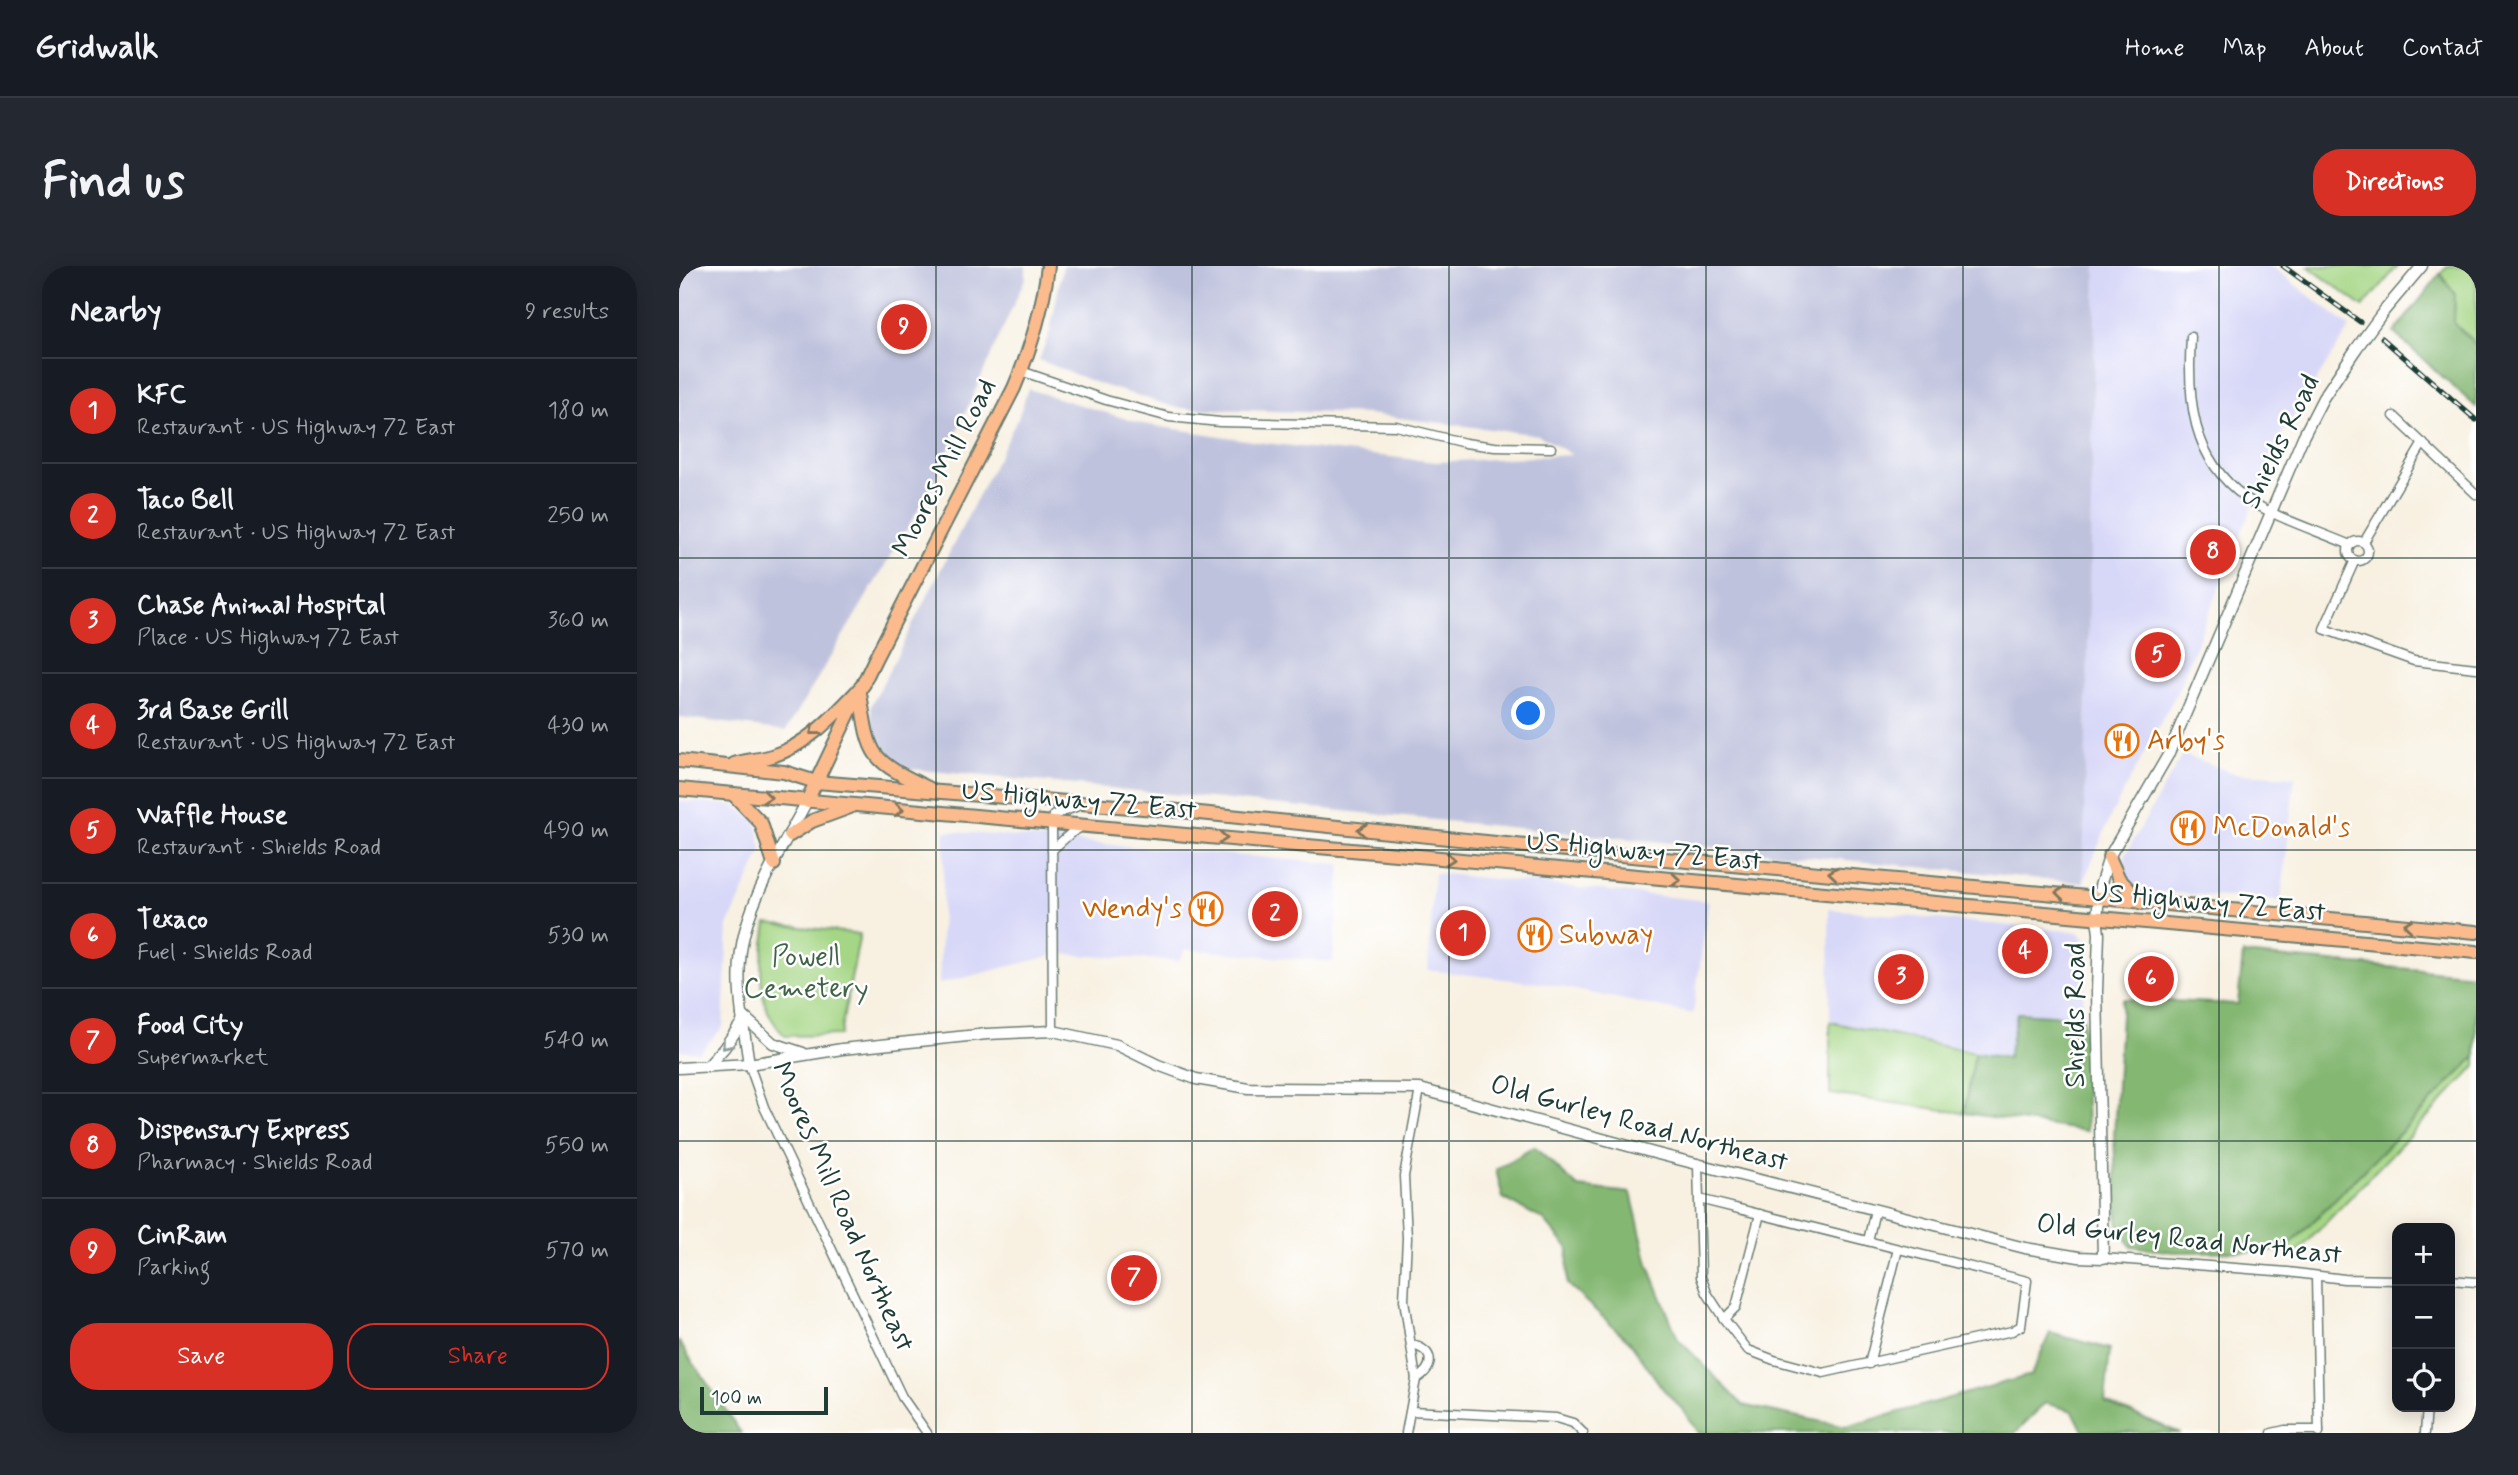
<!DOCTYPE html>
<html lang="en">
<head>
<meta charset="utf-8">
<style>
  body { margin:0; font-family:Mynerve,sans-serif; background:#242831; color:#f1f3f6 }
  .controls { position:absolute; right:21px; bottom:21px; display:grid; overflow:hidden; border-radius:14px; box-shadow:0 4px 18px #0003 }
  .controls button { width:63px; height:63px; display:grid; place-items:center; padding:0; border:0; border-bottom:2px solid #363941; background:#171b24; color:#f1f3f6; font:35px sans-serif }
  .scale { position:absolute; left:21px; bottom:18px; width:128px; box-sizing:border-box; padding-left:7px; border:4px solid #1f3d34; border-top:0; font-size:19px; line-height:24px; white-space:nowrap; color:#1f3d34; -webkit-text-stroke:5px #fff; paint-order:stroke }
  .you { position:absolute; left:850px; top:448px; width:24px; height:24px; margin:-18px; border:5px solid #fff; border-radius:50%; background:#1a73e8; box-shadow:0 0 0 10px #1a73e833 }
  .badge { display:grid; place-items:center; width:46px; height:46px; border-radius:50%; background:#d93025; color:#fff; font-size:23px; font-weight:700 }
  .pin { position:absolute; translate:-50% -50%; border:4px solid #fff; box-shadow:0 2px 7px #0006 }
  .list { margin:0; padding:0; list-style:none }
  h2 { display:flex; justify-content:space-between; align-items:center; height:91px; margin:0; padding:0 28px; font-size:30px }
  h2 small { font-size:23px; font-weight:400; color:#9ea1a6 }
  .list li { display:grid; grid-template-columns:46px 1fr auto; gap:21px; align-items:center; box-sizing:border-box; height:105px; padding:0 28px; border-top:2px solid #363941 }
  .list b { display:block; font-size:26px; white-space:nowrap }
  .list p { margin:0; font-size:23px; white-space:nowrap; color:#9ea1a6 }
  .list em { font-size:23px; font-style:normal; color:#9ea1a6 }
  .actions { display:flex; gap:14px; padding:21px 28px }
  .actions a { flex:1; padding:16px 0; border:2px solid #d93025; border-radius:28px; text-align:center; font-size:24px; color:#d93025 }
  .actions .main { background:#d93025; color:#fff }
  .icon { flex:none; width:38px; height:38px; fill:none; stroke:currentColor; stroke-width:2; stroke-linecap:round; stroke-linejoin:round }
  .map { position:relative; flex:none; width:1797px; height:1167px; overflow:hidden; border-radius:28px }
  header { display:flex; align-items:center; gap:42px; box-sizing:border-box; height:98px; padding:0 35px; background:#171b24; border-bottom:2px solid #363941 }
  header strong { font-size:33px }
  nav { display:flex; gap:38px; margin-inline-start:auto; font-size:24px }
  .intro { display:flex; align-items:center; justify-content:space-between; box-sizing:border-box; height:168px; padding:0 42px }
  h1 { margin:0; font-size:49px }
  .button { padding:18px 32px; border-radius:28px; background:#d93025; color:#fff; font-size:24px; font-weight:700 }
  main { display:flex; gap:42px; padding:0 42px }
  aside { flex:1; background:#171b24; border-radius:28px; box-shadow:0 4px 18px #0003 }
  .map>svg:first-child { display:block }
  .built { fill:#d7d7f8 }
  .industrial { fill:#bfc2dd }
  .green { fill:#a5d685; stroke:#628a5c; stroke-width:2 }
  .forest { fill:#84b772; stroke:#527a53; stroke-width:2 }
  .lines { fill:none; stroke-linecap:round; stroke-linejoin:round }
  .minor-casing { stroke:#6b7c71; stroke-width:11 }
  .tertiary-casing { stroke:#6b7c71; stroke-width:13 }
  .primary-casing { stroke:#6b7c71; stroke-width:16 }
  .trunk-casing { stroke:#6b7c71; stroke-width:16 }
  .minor { stroke:#fff; stroke-width:8 }
  .tertiary { stroke:#fff; stroke-width:10 }
  .primary { stroke:#fbbb8d; stroke-width:12 }
  .trunk { stroke:#fbbb8d; stroke-width:12 }
  .rail-casing { stroke:#1f3d34; stroke-width:5 }
  .rail { stroke:#fff; stroke-width:2.5; stroke-dasharray:8; stroke-linecap:butt }
  .tertiary-bridge-casing { stroke:#6b7c71; stroke-width:13; stroke-linecap:butt }
  .tertiary-bridge { stroke:#fff; stroke-width:10 }
  .oneway { stroke:#82765c }
  .oneway2 { stroke:#8f9e9a }
  .grid { fill:none; stroke:#1f3d34; stroke-width:2; stroke-opacity:0.55 }
  .labels { text-anchor:middle; dominant-baseline:central; stroke-width:5; stroke-linejoin:round; paint-order:stroke }
  .street-label { font-size:28px; fill:#1f3d34; stroke:#fff }
  .food-label { font-size:28px; fill:#c56008; stroke:#fff; text-anchor:start }
  .park-label { font-size:28px; fill:#406348; stroke:#fff }
</style>
</head>
<body>
<header>
<strong>Gridwalk</strong>
<nav><a>Home</a><a>Map</a><a>About</a><a>Contact</a></nav>
</header>
<div class="intro"><h1>Find us</h1><a class="button">Directions</a></div>
<main>
<aside>
<h2>Nearby<small>9 results</small></h2>
<ul class="list">
<li><span class="badge">1</span><div><b>KFC</b><p>Restaurant · US Highway 72 East</p></div><em>180 m</em></li>
<li><span class="badge">2</span><div><b>Taco Bell</b><p>Restaurant · US Highway 72 East</p></div><em>250 m</em></li>
<li><span class="badge">3</span><div><b>Chase Animal Hospital</b><p>Place · US Highway 72 East</p></div><em>360 m</em></li>
<li><span class="badge">4</span><div><b>3rd Base Grill</b><p>Restaurant · US Highway 72 East</p></div><em>430 m</em></li>
<li><span class="badge">5</span><div><b>Waffle House</b><p>Restaurant · Shields Road</p></div><em>490 m</em></li>
<li><span class="badge">6</span><div><b>Texaco</b><p>Fuel · Shields Road</p></div><em>530 m</em></li>
<li><span class="badge">7</span><div><b>Food City</b><p>Supermarket</p></div><em>540 m</em></li>
<li><span class="badge">8</span><div><b>Dispensary Express</b><p>Pharmacy · Shields Road</p></div><em>550 m</em></li>
<li><span class="badge">9</span><div><b>CinRam</b><p>Parking</p></div><em>570 m</em></li>
</ul>
<div class="actions"><a class="main">Save</a><a>Share</a></div>
</aside>
<div class="map">
<svg width="1797" height="1167" viewBox="0 0 1797 1167">
  <rect width="100%" height="100%" fill="#fff"/>
  <filter id="ink" filterUnits="userSpaceOnUse"><feTurbulence type="fractalNoise" baseFrequency=".0143" numOctaves="2"/><feDisplacementMap in="SourceGraphic" scale="14" xChannelSelector="R" yChannelSelector="G"/><feConvolveMatrix kernelMatrix="1 2 1 2 8 2 1 2 1" color-interpolation-filters="sRGB"/></filter>
  <filter id="wash" filterUnits="userSpaceOnUse"><feTurbulence type="fractalNoise" baseFrequency=".00686" numOctaves="4" result="noise"/><feDisplacementMap in="SourceGraphic" scale="28" xChannelSelector="R" yChannelSelector="G"/><feGaussianBlur stdDeviation="1.57" result="paint"/><feColorMatrix in="noise" values="0 0 0 0 0 0 0 0 0 0 0 0 0 0 0 0 0 1.4 0 .05"/><feComposite in="paint" operator="in"/></filter>
  <g filter="url(#wash)">
    <rect width="100%" height="100%" fill="#f8f1e2"/>
    <g class="built">
      <path d="M1417,0H1592L1671,61L1602,170L1497,428L1433,547L1404,617Z"/>
      <path d="M1504,488L1557,508L1616,511L1602,635L1468,625L1453,617L1446,604V589Z"/>
      <path d="M0,535L55,539L77,554L83,584L49,660L44,761L20,786L0,784Z"/>
      <path d="M266,565L662,598L654,696L506,683L500,695L380,688L260,718Z"/>
      <path d="M755,607L1030,635L1014,748L868,718L749,704Z"/>
      <path d="M1150,643L1399,666L1406,673L1404,751L1339,747L1329,792L1151,756Z"/>
    </g>
    <g class="industrial">
      <path d="M0,0H347V11L253,221L107,465L0,451Z"/>
      <path d="M384,0H1417L1404,617L232,503L194,484L192,440L339,152L349,123L464,158L586,177L757,196L893,189L860,169L688,148L499,142L420,118L360,94L371,65Z"/>
    </g>
    <g class="green">
      <path d="M1629,0H1719L1684,41Z"/>
      <path d="M1769,0H1797V79L1775,57L1776,28L1761,8Z"/>
      <path d="M88,657L181,668L161,769L106,770C73,737 82,699 88,657Z"/>
      <path d="M1151,756L1296,787L1285,847L1151,828Z"/>
      <path d="M1797,790V800L1615,990L1605,985Z"/>
    </g>
    <g class="forest">
      <path d="M1761,8L1776,28L1775,57L1797,79V141L1715,67Z"/>
      <path d="M1564,688L1797,709V790L1605,985L1494,986L1452,980L1439,963L1435,869L1443,733L1559,738Z"/>
      <path d="M1338,747L1404,751L1408,865L1285,847L1296,787L1329,792Z"/>
      <path d="M855,881L899,921L952,927L969,998L999,1073L1064,1139L1167,1161L1352,1109L1371,1067L1431,1083L1426,1136L1501,1167L1404,1165L1394,1145L1366,1137L1336,1167H1019L1004,1144L984,1123L951,1076L888,1018L889,982L865,954L824,932L817,904Z"/>
      <path d="M0,1076L62,1167H0Z"/>
    </g>
  </g>
  <g filter="url(#ink)">
    <g class="lines">
      <defs>
        <g id="minor">
          <path d="M1512,71C1508,133 1512,192 1567,232C1596,252 1639,265 1671,279"/>
          <path d="M342,105L427,134L490,151L541,156L717,160L786,177L816,181L872,182"/>
          <path d="M1715,150L1797,228"/>
          <circle cx="1679" cy="285" r="10"/>
          <path d="M1685,276L1744,177"/>
          <path d="M1676,294L1645,363L1735,395L1797,402"/>
          <path d="M373,584L392,567L404,560"/>
          <path d="M374,765L373,558L375,549L399,540"/>
          <path d="M70,798L85,841L223,1131L248,1167"/>
          <path d="M1019,899L1022,1011L1028,1027L1045,1053L1069,1084L1095,1094L1144,1107L1333,1065L1342,1060L1348,1015L1020,933"/>
          <path d="M1189,975L1196,944"/>
          <path d="M1424,992L1609,1006L1665,1013L1718,1014"/>
          <path d="M1637,1010L1640,1167"/>
          <path d="M1771,1014L1797,1016"/>
          <path d="M1045,1053L1057,1041L1081,948"/>
          <path d="M732,1079C755,1083 757,1101 737,1113"/>
          <path d="M1190,1098L1219,983"/>
          <path d="M732,1145L877,1152L894,1157L904,1167"/>
          <path d="M727,1167L737,1113L725,1034L728,972L725,910L741,823"/>
          <path d="M1593,1167L1606,1164H1640"/>
          <path d="M1746,1167L1748,1141"/>
        </g>
        <g id="tertiary">
          <path d="M1704,46L1743,0"/>
          <path d="M63,749L94,777L124,787"/>
          <path d="M70,798C64,756 54,708 66,665C78,620 106,577 128,535"/>
          <path d="M28,801L45,782L64,755"/>
          <path d="M0,802L70,798L163,783L308,768L374,765L438,779L479,799L517,813L569,822L741,823L975,887L1346,982L1400,991L1424,992L1418,725L1420,668L1418,652L1421,620L1430,591L1489,489L1624,171L1644,132L1677,83"/>
        </g>
        <path id="primary" d="M128,535L196,393L335,122C352,82 364,43 369,0"/>
        <g id="trunk">
          <path d="M181,427C191,493 190,493 251,523"/>
          <path d="M0,495L105,506L137,516L501,545L897,585L1797,666"/>
          <path d="M55,498C67,494 81,494 93,490C130,479 159,445 185,418"/>
          <path d="M0,523L1797,686"/>
          <path d="M54,528L82,557L95,598"/>
          <path d="M111,569L133,555L171,541"/>
          <path d="M1430,591L1440,613L1463,637"/>
        </g>
      </defs>
      <use href="#minor" class="minor-casing"/>
      <use href="#tertiary" class="tertiary-casing"/>
      <use href="#primary" class="primary-casing"/>
      <use href="#trunk" class="trunk-casing"/>
      <use href="#minor" class="minor"/>
      <use href="#tertiary" class="tertiary"/>
      <use href="#primary" class="primary"/>
      <use href="#trunk" class="trunk"/>
      <defs>
        <g id="rail">
          <path d="M1604,0L1681,56"/>
          <path d="M1703,72L1797,154"/>
        </g>
      </defs>
      <use href="#rail" class="rail-casing"/>
      <use href="#rail" class="rail"/>
      <defs>
        <path id="tertiary-bridge" d="M1677,83L1704,46"/>
      </defs>
      <use href="#tertiary-bridge" class="tertiary-bridge-casing"/>
      <use href="#tertiary-bridge" class="tertiary-bridge"/>
    </g>
    <defs><path id="oneway-chevron" d="M-2-3.5L2.5 0L-2 3.5" fill="none" stroke-width="1.6" stroke-linecap="round" stroke-linejoin="round" transform="scale(1.75)"/></defs>
    <g class="oneway">
      <use href="#oneway-chevron" transform="translate(135 465) rotate(142)"/>
      <use href="#oneway-chevron" transform="translate(88 531) rotate(5)"/>
      <use href="#oneway-chevron" transform="translate(220 544) rotate(5)"/>
      <use href="#oneway-chevron" transform="translate(683 564) rotate(-174)"/>
      <use href="#oneway-chevron" transform="translate(544 572) rotate(5)"/>
      <use href="#oneway-chevron" transform="translate(771 593) rotate(5)"/>
      <use href="#oneway-chevron" transform="translate(1154 607) rotate(-175)"/>
      <use href="#oneway-chevron" transform="translate(997 614) rotate(5)"/>
      <use href="#oneway-chevron" transform="translate(1381 627) rotate(-174)"/>
      <use href="#oneway-chevron" transform="translate(1729 659) rotate(-175)"/>
    </g>
    <use class="oneway2" href="#oneway-chevron" transform="translate(47 779) rotate(129)"/>
  </g>
  <path class="grid" d="M257,0V1167M513,0V1167M770,0V1167M1027,0V1167M1284,0V1167M1540,0V1167M0,292H1797M0,584H1797M0,875H1797"/>
  <defs>
    <symbol id="restaurant-ring" viewBox="-11 -11 22 22"><circle r="9.5" fill="#fff" stroke="#e8710a" stroke-width="1.5"/><path d="M-5-6h1v4h1v-4h1v4h1v-4h1v5L-1.5 .5V6h-2V.5L-5-1ZM5-6V6H3V1.5H1.5Q1.5-4 5-6Z" fill="#e8710a"/></symbol>
  </defs>
  <g fill-rule="evenodd">
    <use href="#restaurant-ring" x="1424" y="456" width="38" height="38"/>
    <use href="#restaurant-ring" x="1490" y="543" width="38" height="38"/>
    <use href="#restaurant-ring" x="508" y="624" width="38" height="38"/>
    <use href="#restaurant-ring" x="837" y="650" width="38" height="38"/>
  </g>
  <g class="labels">
    <g class="street-label">
      <text transform="translate(1602 176) rotate(-64)">Shields Road</text>
      <text transform="translate(266 202) rotate(-63)">Moores Mill Road</text>
      <text transform="translate(400 535) rotate(5)">US Highway 72 East</text>
      <text transform="translate(965 586) rotate(5)">US Highway 72 East</text>
      <text transform="translate(1529 637) rotate(5)">US Highway 72 East</text>
      <text transform="translate(1397 749) rotate(-90)">Shields Road</text>
      <text transform="translate(960 858) rotate(15)">Old Gurley Road Northeast</text>
      <text transform="translate(163 941) rotate(66)">Moores Mill Road Northeast</text>
      <text transform="translate(1510 974) rotate(6)">Old Gurley Road Northeast</text>
    </g>
    <g class="food-label">
      <text x="1468" y="475">Arby's</text>
      <text x="1534" y="562">McDonald's</text>
      <text x="503" y="643" text-anchor="end">Wendy's</text>
      <text x="880" y="669">Subway</text>
    </g>
    <g class="park-label">
      <text x="127" y="691">Powell<tspan x="127" dy="32">Cemetery</tspan></text>
    </g>
  </g>
</svg>
<div class="controls">
<button>+</button>
<button>−</button>
<button><svg class="icon" aria-label="locate" viewBox="0 0 24 24"><circle cx="12" cy="12" r="6"/><path d="M12 2v4M12 18v4M2 12h4M18 12h4"/></svg></button>
</div>
<div class="scale">100 m</div>
<div class="you"></div>
<div class="pin badge" style="left:784px;top:667px">1</div>
<div class="pin badge" style="left:596px;top:648px">2</div>
<div class="pin badge" style="left:1222px;top:711px">3</div>
<div class="pin badge" style="left:1346px;top:685px">4</div>
<div class="pin badge" style="left:1479px;top:389px">5</div>
<div class="pin badge" style="left:1472px;top:713px">6</div>
<div class="pin badge" style="left:455px;top:1012px">7</div>
<div class="pin badge" style="left:1534px;top:286px">8</div>
<div class="pin badge" style="left:225px;top:61px">9</div>
</div>
</main>
</body>
</html>
